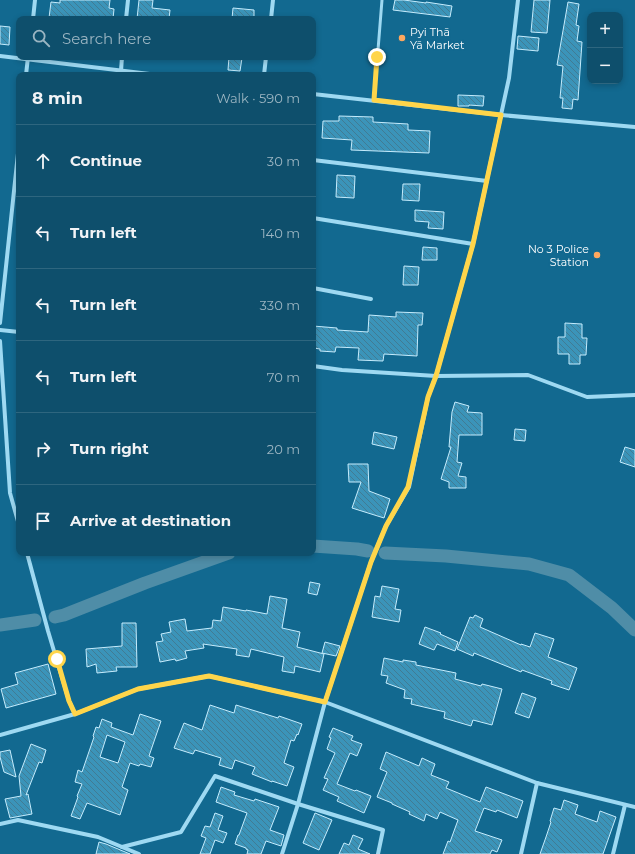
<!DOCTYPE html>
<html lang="en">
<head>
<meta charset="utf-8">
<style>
  body { margin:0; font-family:Montserrat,sans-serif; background:#1c5974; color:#f1f3f6 }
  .controls { position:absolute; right:12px; top:12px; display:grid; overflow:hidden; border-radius:8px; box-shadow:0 2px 6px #0003 }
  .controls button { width:36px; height:36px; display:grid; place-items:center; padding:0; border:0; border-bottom:1px solid #2e667f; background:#0e4f6c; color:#f1f3f6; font:20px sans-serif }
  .stop { position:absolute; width:12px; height:12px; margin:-9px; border:3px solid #ffd54a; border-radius:50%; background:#fff }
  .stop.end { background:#ffd54a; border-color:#fff; box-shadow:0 1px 4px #0008 }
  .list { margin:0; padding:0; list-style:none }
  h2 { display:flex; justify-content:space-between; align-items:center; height:52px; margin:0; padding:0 16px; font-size:17px }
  h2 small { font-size:13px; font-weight:400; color:#9bb5c2 }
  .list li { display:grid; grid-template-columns:26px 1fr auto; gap:12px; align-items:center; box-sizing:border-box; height:72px; padding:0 16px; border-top:1px solid #2e667f }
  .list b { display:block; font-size:15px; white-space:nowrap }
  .list em { font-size:13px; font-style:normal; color:#9bb5c2 }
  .icon { flex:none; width:22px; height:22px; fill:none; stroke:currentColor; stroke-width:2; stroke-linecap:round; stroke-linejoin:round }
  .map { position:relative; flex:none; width:635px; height:854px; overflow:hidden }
  .search { position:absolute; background:#0e4f6c; box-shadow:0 2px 6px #0003; left:16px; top:16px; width:300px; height:44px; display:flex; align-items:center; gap:10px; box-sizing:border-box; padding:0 14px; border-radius:8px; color:#9bb5c2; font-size:15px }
  .panel { position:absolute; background:#0e4f6c; box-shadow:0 2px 6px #0003; left:16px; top:72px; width:300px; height:484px; border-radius:8px }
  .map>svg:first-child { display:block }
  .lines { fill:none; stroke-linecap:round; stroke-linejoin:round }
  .canal { stroke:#4f8da7; stroke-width:13 }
  .building { fill:url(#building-back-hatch); stroke:#c5ecfd; fill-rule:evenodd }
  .lane { stroke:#9ed9f2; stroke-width:3 }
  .street { stroke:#9ed9f2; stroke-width:4 }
  .route { stroke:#ffd54a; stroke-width:5 }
  .poi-dot { fill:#ffa85f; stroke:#126990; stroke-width:1.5 }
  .labels { text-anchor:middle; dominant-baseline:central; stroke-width:4; stroke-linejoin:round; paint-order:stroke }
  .poi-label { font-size:11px; fill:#fff; stroke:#126990; text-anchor:start }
</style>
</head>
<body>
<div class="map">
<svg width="635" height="854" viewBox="0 0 635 854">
  <defs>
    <pattern id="building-back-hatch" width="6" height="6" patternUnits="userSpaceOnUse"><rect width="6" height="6" fill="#3b94b9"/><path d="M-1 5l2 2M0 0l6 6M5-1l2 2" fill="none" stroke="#417b93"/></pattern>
  </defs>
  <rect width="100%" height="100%" fill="#126990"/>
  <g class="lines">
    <g class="canal">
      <path d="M313,546L357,549L368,551"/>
      <path d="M385,553L446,556L529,564L569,575L612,608L635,630"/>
      <path d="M55,617L64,615L145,583L229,553"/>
      <path d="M0,625L35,620"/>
    </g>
  </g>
  <g class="building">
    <path d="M60,0H110L109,8L114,9L113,19L49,18L51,2L60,3Z"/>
    <path d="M139,0H153L152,8L170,10L169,19H137Z"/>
    <path d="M395,0H404L426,3V2L452,6L450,17L393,10Z"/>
    <path d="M534,0H550L547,33L531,32Z"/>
    <path d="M568,2L579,4L576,25L579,26L577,41L582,42L578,100L573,99L572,109L562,108L563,98H560L563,66L557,65Z"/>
    <path d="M233,8L254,10V19H232Z"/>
    <path d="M0,26L10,27L9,45L0,44Z"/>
    <path d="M518,36L539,38L538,51L517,49Z"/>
    <path d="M229,57L242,58L240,71L228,70Z"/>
    <path d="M458,95L484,96L483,106L469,105V106H458Z"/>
    <path d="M339,116L373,117V122L408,124V130L430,131L429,153L351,150L352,140L322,138L323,121H339Z"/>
    <path d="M337,175L355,176L354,198L336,197Z"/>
    <path d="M403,184H420L419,201L402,200Z"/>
    <path d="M415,210L444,212L443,229L428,228L429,222L415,221Z"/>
    <path d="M423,247L437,248V260H422Z"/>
    <path d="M404,266L419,267L418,285H403Z"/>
    <path d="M396,312L423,313L422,325H418L417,356L384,354L383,361L358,360L359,348L336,347L335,352L320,351V349L313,348V326L337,328V330L368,332L369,315L396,317Z"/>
    <path d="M565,323L582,324V338H587L586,355H580V364H569V354H558V337H565Z"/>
    <path d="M455,402L469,406L467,412L482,413V435H459L457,462L462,463L458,476L466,477V488H449V482L441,479L451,447H449L452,412Z"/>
    <path d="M515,429L526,430L525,441L514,440Z"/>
    <path d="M374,432L397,437L394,449L372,444Z"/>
    <path d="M625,447L635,450V467L620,462Z"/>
    <path d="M348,464H368L369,491L390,499L384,518L352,508L361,482H349Z"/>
    <path d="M310,582L320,584L317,595L308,593Z"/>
    <path d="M382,586L399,589L395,609L401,610L399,622L372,617L375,596L380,597Z"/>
    <path d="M270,596L287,599L282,628L300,632L297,647L324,654L320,672L295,666L294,673L282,671L284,657L251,649L249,657L236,655L237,649L203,644L204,648L185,651L187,658L176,661L175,659L160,662L156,642L163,641L161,634L171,632L169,622L185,619L187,631L212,628L213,620L221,621L223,607L246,611V610L267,614Z"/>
    <path d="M475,615L483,619L480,627L521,645V644L530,647L535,633L554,639L548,657L577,668L569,690L551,684L552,681L522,670L521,672L474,653L473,656L457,649L470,617L473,618Z"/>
    <path d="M122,623H136L137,667H116L117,671L97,673L96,664L87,667L86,649L122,646Z"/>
    <path d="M425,627L441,633L440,634L458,642L455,651L437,644L434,650L419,644Z"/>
    <path d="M325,642L340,646L336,656L322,653Z"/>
    <path d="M384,658L403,662V660L416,662V665L456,673L455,679L481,686L482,684L502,689L492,725L473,720L471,726L444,718L445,712L411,704L412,699L404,698L405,690L386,683L388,676L381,675Z"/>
    <path d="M48,664L56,694L6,708L1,689L18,684L15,673Z"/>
    <path d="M522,693L536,698L529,718L515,713Z"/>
    <path d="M210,705L234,713L236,705L278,718L279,716L302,724L298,735L297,734L294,741L291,740L284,763L294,767L287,786L272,781V782L252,774L255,767L235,760L232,769L219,765L221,758L195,750L193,754L174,748L184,723L202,730Z"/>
    <path d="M140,714L161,721L149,756L154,758L151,767L140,764L139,766L130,763L122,787L128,790L120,815L87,803L80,819L71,816L78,797L77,796L82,784L75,782L78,770L82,772L94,737L93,736L96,727L99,728L102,719L112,723L111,727L133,735ZM107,735L125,742L118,763L100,757Z"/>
    <path d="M333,728L353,736L351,740L362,744L357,756L350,753L337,784L355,791L356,790L371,796L364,813L337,801L339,797L323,790L328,779L324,778L335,753L327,749L331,738L329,737Z"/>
    <path d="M31,744L46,750L42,763L39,762L26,795L28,794L32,814L10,818L5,799L21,796L19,776Z"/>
    <path d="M10,750L16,777L4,772L0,757V752Z"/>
    <path d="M386,752L419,766L422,758L435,764L431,775L449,782L446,788L480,802L486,787L523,801L517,818L497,810L496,812L484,808L475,831L502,840L497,852L492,850L490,854H443L448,841L450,842L458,820L440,812L437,819L426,814L424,821L409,814L410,812L392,804V803L377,797L387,772L380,769Z"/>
    <path d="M221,787L235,792L234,795L254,801L255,799L279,807L270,830L284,835L281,846L266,841L261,854H247L248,850L246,849V848L235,844L238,835H239L247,813L216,802Z"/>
    <path d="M564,800L578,805L575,814L597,822L600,811L616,817L603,854H540L546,837L551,822L550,821L554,808L561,810Z"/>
    <path d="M215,813L223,816L218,830L227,833L223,843L215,840L210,854H200L206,838L201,836L205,826L210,827Z"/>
    <path d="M315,813L332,820L319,850L303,843Z"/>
    <path d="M353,835L363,839L358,849L370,854H339L344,843L349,845Z"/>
    <path d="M99,842L106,844L130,854H96Z"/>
  </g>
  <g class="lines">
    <path class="lane" d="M374,100L382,0"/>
    <g class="street">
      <path d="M33,19L35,0"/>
      <path d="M126,19L128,0"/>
      <path d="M271,19L273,0"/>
      <path d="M0,56L158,75"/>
      <path d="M121,71L122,57"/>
      <path d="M26,75L28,57"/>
      <path d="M264,75L266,57"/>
      <path d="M313,94L501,115L635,127"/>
      <path d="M313,160L487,181"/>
      <path d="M313,218L473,244"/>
      <path d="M313,288L371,299"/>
      <path d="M0,323L19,144"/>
      <path d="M0,330L19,332"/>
      <path d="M0,341L10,493L19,525"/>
      <path d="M313,366L342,370L436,376L528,375L587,397L635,395"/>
      <path d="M27,553L48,631L69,701L75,714"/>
      <path d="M0,735L75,714L138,689L209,676L325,702L537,783L635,807"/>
      <path d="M0,824L18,820L98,837L139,854"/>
      <path d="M122,847L181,832L215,776L298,804L383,830L378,854"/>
      <path d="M282,854L298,804L325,702L371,562L386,526L409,487L428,397L436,376L473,244L509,78L518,0"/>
      <path d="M521,854L537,783"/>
      <path d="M613,854L625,805"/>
    </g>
  </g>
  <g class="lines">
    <path class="route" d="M57,659L69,701L75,714L138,689L209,676L325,702L371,562L386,526L408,487L428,397L436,376L473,244L501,115L374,100L377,57"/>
  </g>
  <g class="poi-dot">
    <circle cx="402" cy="38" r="4"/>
    <circle cx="597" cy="255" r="4"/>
  </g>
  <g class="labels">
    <g class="poi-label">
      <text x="410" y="32">Pyi Thā<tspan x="410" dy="13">Yā Market</tspan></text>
      <text x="589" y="249" text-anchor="end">No 3 Police<tspan x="589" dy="13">Station</tspan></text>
    </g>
  </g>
</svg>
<div class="controls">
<button>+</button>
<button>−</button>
</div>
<div class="stop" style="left:57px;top:659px"></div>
<div class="stop end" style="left:377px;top:57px"></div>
<div class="search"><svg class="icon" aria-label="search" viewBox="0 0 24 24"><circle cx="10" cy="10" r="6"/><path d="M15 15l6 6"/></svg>Search here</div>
<section class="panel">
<h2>8 min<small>Walk · 590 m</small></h2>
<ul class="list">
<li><svg class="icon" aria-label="ahead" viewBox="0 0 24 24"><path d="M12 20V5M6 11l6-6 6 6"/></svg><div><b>Continue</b></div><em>30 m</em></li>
<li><svg class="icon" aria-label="left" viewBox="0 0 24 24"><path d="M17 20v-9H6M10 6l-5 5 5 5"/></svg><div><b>Turn left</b></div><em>140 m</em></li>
<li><svg class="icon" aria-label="left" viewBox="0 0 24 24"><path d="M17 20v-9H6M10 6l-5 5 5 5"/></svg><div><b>Turn left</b></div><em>330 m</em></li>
<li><svg class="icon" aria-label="left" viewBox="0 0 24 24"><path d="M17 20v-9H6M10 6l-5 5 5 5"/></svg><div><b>Turn left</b></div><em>70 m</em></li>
<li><svg class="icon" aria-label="right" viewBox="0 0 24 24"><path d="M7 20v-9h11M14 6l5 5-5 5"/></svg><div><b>Turn right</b></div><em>20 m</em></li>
<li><svg class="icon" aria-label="arrive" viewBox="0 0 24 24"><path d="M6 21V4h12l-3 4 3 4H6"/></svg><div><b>Arrive at destination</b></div></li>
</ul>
</section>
</div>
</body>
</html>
